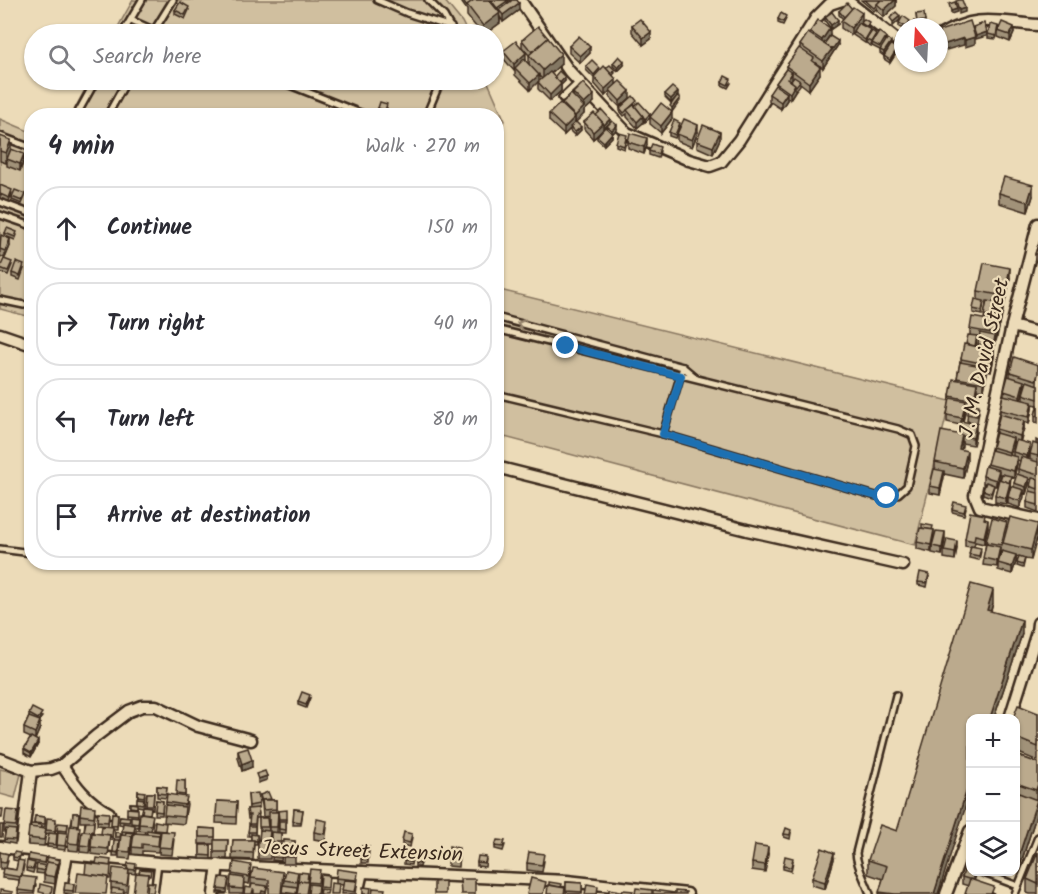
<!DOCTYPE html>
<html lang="en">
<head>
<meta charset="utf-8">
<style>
  body { margin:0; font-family:Kalam,sans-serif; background:#f2f2f3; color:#2b2b33 }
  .controls { position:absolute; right:18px; bottom:18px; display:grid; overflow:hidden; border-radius:12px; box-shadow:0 2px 4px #0004 }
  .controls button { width:54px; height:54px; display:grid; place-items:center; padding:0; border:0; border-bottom:2px solid #e1e1e2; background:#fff; color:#2b2b33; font:30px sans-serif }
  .compass { position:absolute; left:894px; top:18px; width:54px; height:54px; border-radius:50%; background:#fff; box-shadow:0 2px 4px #0004; rotate:342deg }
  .stop { position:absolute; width:18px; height:18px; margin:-14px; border:4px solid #1f6fb2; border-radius:50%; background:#fff }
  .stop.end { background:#1f6fb2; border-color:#fff; box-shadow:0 2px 6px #0008 }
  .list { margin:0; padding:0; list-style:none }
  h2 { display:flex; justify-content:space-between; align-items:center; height:78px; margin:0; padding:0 24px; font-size:26px }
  h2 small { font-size:20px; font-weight:400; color:#7c7c81 }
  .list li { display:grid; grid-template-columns:39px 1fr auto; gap:18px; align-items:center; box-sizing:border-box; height:84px; margin:0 12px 12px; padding:0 12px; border:2px solid #e1e1e2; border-radius:24px }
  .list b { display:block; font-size:22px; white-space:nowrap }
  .list em { font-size:20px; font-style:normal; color:#7c7c81 }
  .icon { flex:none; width:33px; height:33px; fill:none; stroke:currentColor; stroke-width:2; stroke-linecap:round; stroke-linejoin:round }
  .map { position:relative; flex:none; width:1038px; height:894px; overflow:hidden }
  .search { position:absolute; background:#fff; box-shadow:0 2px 4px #0004; left:24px; top:24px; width:480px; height:66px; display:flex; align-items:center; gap:15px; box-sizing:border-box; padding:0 21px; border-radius:33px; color:#7c7c81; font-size:22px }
  .panel { position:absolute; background:#fff; box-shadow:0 2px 4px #0004; left:24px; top:108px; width:480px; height:462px; border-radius:24px }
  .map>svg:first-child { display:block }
  .green { fill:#d0bf9f; stroke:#86745e; stroke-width:1.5 }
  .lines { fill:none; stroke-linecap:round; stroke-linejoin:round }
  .lane-casing { stroke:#3b2a1e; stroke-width:10 }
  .street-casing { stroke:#3b2a1e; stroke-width:15 }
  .lane { stroke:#ecdbb8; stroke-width:5 }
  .street { stroke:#ecdbb8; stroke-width:10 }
  .wall { fill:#a19279; stroke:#3b2a1e; stroke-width:1.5; fill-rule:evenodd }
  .shaded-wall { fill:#837763; stroke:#3b2a1e; stroke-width:1.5 }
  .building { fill:#bbaa8d; stroke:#3b2a1e; stroke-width:1.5 }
  .oneway { stroke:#94826b }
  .route { stroke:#1f6fb2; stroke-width:8 }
  .labels { text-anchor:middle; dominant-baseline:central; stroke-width:4.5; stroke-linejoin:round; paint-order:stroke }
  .street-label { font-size:21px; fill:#3b2a1e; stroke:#ecdbb8 }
</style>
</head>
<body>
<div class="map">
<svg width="1038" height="894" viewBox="0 0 1038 894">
  <rect width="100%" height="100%" fill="#ecdbb8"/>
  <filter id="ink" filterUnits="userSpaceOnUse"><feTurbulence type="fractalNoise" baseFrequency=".0167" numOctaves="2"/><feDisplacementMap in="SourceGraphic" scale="12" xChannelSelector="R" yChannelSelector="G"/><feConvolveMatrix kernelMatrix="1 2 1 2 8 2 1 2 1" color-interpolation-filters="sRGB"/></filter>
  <g filter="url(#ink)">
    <g class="green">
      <path d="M133,0H444L462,22L468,34H114Z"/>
      <path d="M90,80H487L505,121L497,125L496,116H71Z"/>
      <path d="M0,119L31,132V317L0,309Z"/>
      <path d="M496,289L950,401L915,545L497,435Z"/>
      <path d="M0,769L21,774L15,798L0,794Z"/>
    </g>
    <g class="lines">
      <defs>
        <g id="lane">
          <path d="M377,0L407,13L451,27"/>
          <path d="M428,0L444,16L454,34"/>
          <path d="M131,20L162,34"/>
          <path d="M122,34L142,0"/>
          <path d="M152,34L173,0"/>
          <path d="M277,80L368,116"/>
          <path d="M562,98L580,81"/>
          <path d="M76,116L96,80"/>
          <path d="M107,116L127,80"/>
          <path d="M426,116L441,80"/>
          <path d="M0,136L32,148"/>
          <path d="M0,202L32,214"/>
          <path d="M0,215L32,226"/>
          <path d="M0,300L24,305L32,303"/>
          <path d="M496,317L683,367L695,377"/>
          <path d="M496,329L898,429L912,435L916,446L907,486L898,494L876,496L663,434"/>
          <path d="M496,394L663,434L683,367"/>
          <path d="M0,549L32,553"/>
          <path d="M981,872L1018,886"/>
          <path d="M154,894L158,863"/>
          <path d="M870,894C865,879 857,868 856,853L896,695"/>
          <path d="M1015,894L1038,837"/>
        </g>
        <g id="street">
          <path d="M520,0L569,71L627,133L689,160L710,166L721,162L739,140L816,18L830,4L842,0"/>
          <path d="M846,0L903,45"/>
          <path d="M939,36C979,13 995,22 1038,25"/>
          <path d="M1038,224L1012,326L975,495L980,507L1038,520"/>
          <path d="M1012,326L1038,333"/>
          <path d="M0,334L32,345"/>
          <path d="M496,467L747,530L903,565"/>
          <path d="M1010,718L1037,632L1038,623"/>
          <path d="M0,759L31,771L51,769L62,765L96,736L129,711L142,706H156L198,726L251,740"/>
          <path d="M62,765C75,785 87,802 109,813"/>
          <path d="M0,847L158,863L567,881L687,894"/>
          <path d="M21,849L31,771"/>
          <path d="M60,894L67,853"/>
          <path d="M214,894L218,865"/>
          <path d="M357,894L362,872"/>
          <path d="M946,894L970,831"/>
        </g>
      </defs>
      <use href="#lane" class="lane-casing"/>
      <use href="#street" class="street-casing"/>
      <use href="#lane" class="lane"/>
      <use href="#street" class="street"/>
    </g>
    <g class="wall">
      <path d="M462,0L473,1L474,0H517L519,10L503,22L500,17V23L485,34H482L467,16V10L462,3Z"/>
      <path d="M861,0H896V6L884,17L877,11V8L874,11Z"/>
      <path d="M175,10H189L185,19L175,14Z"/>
      <path d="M839,11L862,20L859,24L861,25V23L869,26L868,28L876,37H886L884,56L880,53V50L872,46V43L871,46L866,43V40L865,43L853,35V32L851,35L841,28V21L843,19L839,15Z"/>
      <path d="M916,14L925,21V24L921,25L924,27H911L917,23Z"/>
      <path d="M825,17L838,24L831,29L825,21Z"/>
      <path d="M778,19H786L783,25L778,23Z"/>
      <path d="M899,23L910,24L908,27H903V29L899,27Z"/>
      <path d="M632,25L651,39L643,45L632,32Z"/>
      <path d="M998,29L996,39L988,38V34Z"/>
      <path d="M998,31L1014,33L1010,42L998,37Z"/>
      <path d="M810,32L830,35L824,44L838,45L823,68L814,62L820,74L809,90L800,83V85L796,90L795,89V91L790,99L787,98V100L781,109L769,101V94L776,86V83L786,69V66L800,48V45L810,34Z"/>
      <path d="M522,40L561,64L551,73L554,77L565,81L561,85V91L550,101L538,89V82L542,79L539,76L530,90L515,75V70L514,71L503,58V51L526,60V61L529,65V55L522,47Z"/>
      <path d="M894,43H903L902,61L899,49L894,46Z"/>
      <path d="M569,46L590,53L580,63L569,53Z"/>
      <path d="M897,52L890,63L884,59V56Z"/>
      <path d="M613,63L624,65L618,71L613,66Z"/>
      <path d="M586,66L600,70L606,68L615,73L613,75L616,84L630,98L620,107L610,97V91L605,96L594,83V78L586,70Z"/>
      <path d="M722,82L731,83L728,88L722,85Z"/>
      <path d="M573,93L594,102L584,111V114L575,122L581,130L575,136L570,131V129L564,135L549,121V114L562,106V103L573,96Z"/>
      <path d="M665,94L678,96L671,103L665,97Z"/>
      <path d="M637,104L650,117L672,119L661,133L650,124V118L645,122L643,120V123L637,128L627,117V114L624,116L620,111V108Z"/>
      <path d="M378,108H387L385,114L378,112Z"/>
      <path d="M596,115L610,119L603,129H607V126L617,129L612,134V137L604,145L597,139V136L593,139L584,129V122Z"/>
      <path d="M680,126L675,138L669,136V132Z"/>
      <path d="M698,132L692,147L677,141V134Z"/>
      <path d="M0,136L11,149L24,160L20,171L7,166V161L6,163L0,161Z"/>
      <path d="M627,139L624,149L616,146V143Z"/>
      <path d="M720,139L713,154L697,147V141Z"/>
      <path d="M628,142L647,145L644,154L628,148Z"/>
      <path d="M649,151H660L658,158L649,155Z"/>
      <path d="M0,185L12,193L9,201L0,198Z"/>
      <path d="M999,193L1033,196L1028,212L999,203Z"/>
      <path d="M12,197H25L22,204L12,200Z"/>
      <path d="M5,233L17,235L15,240L5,236Z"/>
      <path d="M0,237L10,246L5,258L0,256Z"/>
      <path d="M1038,245V261H1035V254Z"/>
      <path d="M12,265L8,275L0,272V268Z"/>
      <path d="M24,269L20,280L12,277V273Z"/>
      <path d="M1010,278L1004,306H1003L1000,325H999L996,341H995L994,350V357L991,372L987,371L984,390L977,389L974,404L979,412L977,423L967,421L968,407L966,406L963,422L976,431L973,445L962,443L961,449L967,461L963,478L944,474L940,495L930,493V486L935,469V462L958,435L960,425L947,422V415L950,401V396L957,379L960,362H961V359L970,335V329L984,319L986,303L984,302L982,315L973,313V309L978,300V291ZM977,337H979L978,347L976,346Z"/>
      <path d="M1038,365L1037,384L1038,385V423L1035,422V415L1038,405L1032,404V409L1029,424L1024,422V428L1020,441L1030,451L1028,459L1030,460V454L1036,444V440L1038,441V512L1027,508V502L1032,480L1029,479V484L1026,494L1024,493L1020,508L1008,504V498L1006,504L995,502V495L1001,474H999L996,486H994L991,497L983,494V490L985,483H983V476L987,467V464L992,450L996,435V429L1000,415V410L1004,395V391L1010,377V372ZM1024,383L1026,384L1023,394V400L1021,399L1024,388ZM1013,441L1015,442L1013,452V456L1010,455L1013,445ZM1017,460L1020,461L1018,469V475L1014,483V487L1010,488L1011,477L1014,478L1017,464Z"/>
      <path d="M966,508L964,515L952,512V509Z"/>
      <path d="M985,519L988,527L984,544L975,542L974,546L981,551L979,560L969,558L971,547L965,546V539Z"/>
      <path d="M1038,524L1031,560L1025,559L1023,568L1017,566L1019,557L1016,556V562L1012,574L998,570V563L1001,552H1000L997,567L983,565L986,542L1007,526Z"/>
      <path d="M933,530L934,537L931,552L917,549V542Z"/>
      <path d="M945,539L942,555L932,553V546Z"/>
      <path d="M957,548L955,560L944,558V551Z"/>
      <path d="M929,577L927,587L918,585V582Z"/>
      <path d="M993,603L991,611L1022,634L994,718H970L938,894H879L883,879L868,874V860L897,831Z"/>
      <path d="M310,698L306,708L298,705V702Z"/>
      <path d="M1038,713V761L1016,752V718Z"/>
      <path d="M29,714L42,717L39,721L40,728L35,739L38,744L31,757L24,753V749L31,738L24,735V728L29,717Z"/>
      <path d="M238,751L252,767L242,771L238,758Z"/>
      <path d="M1016,755L1038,763L1037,813L1019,869L1016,868Z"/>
      <path d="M185,781V797L187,804L184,824L164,822L166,802L176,795Z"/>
      <path d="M157,786L167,787L166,798L157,797Z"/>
      <path d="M138,791L145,795L144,806L146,807L147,793H154L153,809L151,808L150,814L153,822L151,831H154L155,821L174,839L172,855L159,854L161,834H160L158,852L142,851V855L132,854V843L130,859L119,858V851L126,835L122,834L123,825L119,824L120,816L127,817V814L130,808V803H137ZM137,806L143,807L139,824V831L136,834H134L135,827H138L139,817H138Z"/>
      <path d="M248,794L259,804V808H258L259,818H256L255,834L257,835V844H254L253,860L232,859L233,840H251V836H248L250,819H248L247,809H249Z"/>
      <path d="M260,795L271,800H276V812H278L277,832L279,833L278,811L287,819V822H286V833H281V846L271,845V833H270V840H271L270,859H258V840H259L260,831L259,818H267L269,831V816L263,817L262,805L260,798Z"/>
      <path d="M156,800L163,801L162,815H155Z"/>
      <path d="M217,801L237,802L236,824L216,823Z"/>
      <path d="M294,809L303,810L301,825H293Z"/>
      <path d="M98,812L109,816L108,826L97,825Z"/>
      <path d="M73,813H79L78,826L80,833L78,851L68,850V843Z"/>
      <path d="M112,813L118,814L117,829H113L112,840H110L108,856L91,854L92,836H91L89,853L80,852V845L84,832L85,822H80V815L95,814L93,833L101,834L111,827Z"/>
      <path d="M35,816L45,817V827H41V829H46L56,822L55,833L57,834L56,848L47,847L49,834L46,833L44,846L28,845V838L30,828L34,824Z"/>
      <path d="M18,818L15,844L4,842L5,832H4V825Z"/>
      <path d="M68,824L65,850L57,849L58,834L57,830Z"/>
      <path d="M199,828L215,829V840H228L227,859H214V844H199Z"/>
      <path d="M327,828L325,841L314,839V832Z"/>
      <path d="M115,832L121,833L118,856H113Z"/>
      <path d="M791,833L790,839L784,837V834Z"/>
      <path d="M412,837L410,847L402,845V841Z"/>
      <path d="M284,840L295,841V864H283Z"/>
      <rect x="200" y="845" width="11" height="14"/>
      <path d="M274,845L283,846L281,861L272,860Z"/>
      <path d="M505,845L503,851L495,849V846Z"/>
      <path d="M362,846L369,847L368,863H361Z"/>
      <path d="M0,852L8,861L6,868L16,870L18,861L13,860V857L20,856L19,860L24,865L22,876L36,885L34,894H18L19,880L2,878L3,869H0Z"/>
      <path d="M1038,852V894H1030L1027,893V879Z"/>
      <path d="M29,854L45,860L44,874L36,873L37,865H35L33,873L26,871Z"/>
      <path d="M413,854L411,865L404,864V861Z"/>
      <path d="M768,854L765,872L752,870V863Z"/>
      <path d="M459,855L458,867L448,866V859Z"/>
      <path d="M834,859L825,889L812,885V878Z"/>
      <path d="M422,860L420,867H415V863Z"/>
      <path d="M486,860L485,867L477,866V862Z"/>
      <path d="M544,861L542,872L527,870V863Z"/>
      <path d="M793,861L791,871L783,869V866Z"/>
      <path d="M234,862L251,872L249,884L244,883L243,894H230V888Z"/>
      <path d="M60,863L55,884L44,882V875Z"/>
      <path d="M136,867L135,874L129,873L127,892H124V894L111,890V883L127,869Z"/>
      <path d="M970,872H977L974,881L994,894L962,884V877Z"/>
      <path d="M320,877L318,894H308V882Z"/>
      <path d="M251,878L283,879L269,887H267L266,894H253L251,888Z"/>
      <path d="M336,878L358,879L356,894H342L343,885L336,884Z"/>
      <path d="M298,879L297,894H282L284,880Z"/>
      <path d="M229,881L227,893L218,892V889Z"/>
      <path d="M566,882L582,883V894H566Z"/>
      <path d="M65,883L74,884L73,894L64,893Z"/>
    </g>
    <g class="shaded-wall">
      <path d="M505,0H509V1L507,3V8L499,10L500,23L485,34H483V26L497,15V8Z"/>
      <path d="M895,0H896V6L884,17V10Z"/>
      <path d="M519,3V10L503,22V15Z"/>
      <path d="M965,8V12L959,14V10Z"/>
      <path d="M957,9V12L951,14V11Z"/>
      <path d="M862,13V20L851,35V28Z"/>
      <path d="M900,16V20L893,26V22Z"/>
      <path d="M838,20V24L831,29V25Z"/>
      <path d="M1014,27V33L1010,42V35Z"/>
      <path d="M830,28V35L822,47V40Z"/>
      <path d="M651,32V39L643,45V38Z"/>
      <path d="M987,32V36L976,39V36Z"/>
      <path d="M975,37V44L965,47V40Z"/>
      <path d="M964,38V45L939,52V46Z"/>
      <path d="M838,41V45L823,68V61Z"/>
      <path d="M891,42V45L884,56V52Z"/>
      <path d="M590,47V53L580,63V56Z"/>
      <path d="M498,49V56L494,59V52Z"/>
      <path d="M897,49V52L890,63V60Z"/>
      <path d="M526,53V60L516,69L515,68L514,71V64Z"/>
      <path d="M561,54V64L543,81V70Z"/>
      <path d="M624,61V65L618,71V68Z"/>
      <path d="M820,67V74L809,90V83Z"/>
      <path d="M792,73V80L788,86V79Z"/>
      <path d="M539,75V81L530,90V83Z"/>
      <path d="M565,77V81L561,85V91L550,101V95Z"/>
      <path d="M616,79V86L610,90V91L605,96V89Z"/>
      <path d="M795,84V91L790,99V93Z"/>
      <path d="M630,91V98L620,107V101Z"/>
      <path d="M678,92V96L671,103V99Z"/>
      <path d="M787,93V100L781,109V102Z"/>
      <path d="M594,95V102L584,111V114L575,123V116L584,107V104Z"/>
      <path d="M680,98V101L672,112V108Z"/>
      <path d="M672,112V119L661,133V126Z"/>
      <path d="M650,114V118L645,122V119Z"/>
      <path d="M643,116V123L637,128V122Z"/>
      <path d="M575,117V124L564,135V128Z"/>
      <path d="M610,119V123L604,128V125Z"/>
      <path d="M603,123V130L593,139V132Z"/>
      <path d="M617,125V129L612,134V137L604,145V142L612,134V130Z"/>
      <path d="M698,125V132L692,147V140Z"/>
      <path d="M581,127V130L575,136V132Z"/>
      <path d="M720,132V139L713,154V147Z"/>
      <path d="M647,138V145L644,154V147Z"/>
      <path d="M11,140V150L7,159L6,163V153Z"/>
      <path d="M24,154V160L20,171V164Z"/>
      <path d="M1033,185V196L1028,212V202Z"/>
      <path d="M10,239V246L5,258V251Z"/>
      <path d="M1010,268V278L1004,306V296Z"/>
      <path d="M1003,304V311L1000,325V318Z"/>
      <path d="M999,322V329L996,341V334Z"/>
      <path d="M994,350V357L991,372V365Z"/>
      <path d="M987,367V374L984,390V383Z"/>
      <path d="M1024,381V388L1020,403V396Z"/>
      <path d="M977,383V390L974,408V401Z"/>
      <path d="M966,401V408L962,425V418Z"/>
      <path d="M1032,402V409L1029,424V417Z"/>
      <path d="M1024,421V428L1020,443V436Z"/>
      <path d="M976,424V431L973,445V438Z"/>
      <path d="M962,435V446L959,459V449Z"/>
      <path d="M1013,438V445L1009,459V452Z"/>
      <path d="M1030,444V451L1027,463V456Z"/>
      <path d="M967,451V461L963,478V468Z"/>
      <path d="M1017,457V464L1014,478V471Z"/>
      <path d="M999,470V477L996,486V480Z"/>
      <path d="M944,471V478L940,495V488Z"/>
      <path d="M1029,478V484L1026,494V487Z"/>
      <path d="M1010,483V490L1006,504V498Z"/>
      <path d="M1024,490V497L1020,508V501Z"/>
      <path d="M988,520V527L984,544V537Z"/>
      <path d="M1038,524V535L1031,560V550Z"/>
      <path d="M934,530V537L931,552V545Z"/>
      <path d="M945,532V539L942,555V548Z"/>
      <path d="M957,541V548L955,560V553Z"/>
      <path d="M1000,547V554L997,567V561Z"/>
      <path d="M1016,555V562L1012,574V567Z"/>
      <path d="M993,590V603L987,624V610Z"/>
      <path d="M1022,620V634L994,718H990Z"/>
      <path d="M40,721V728L35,740V733Z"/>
      <path d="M38,741V744L31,757V753Z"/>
      <path d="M252,760V767L242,771V764Z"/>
      <path d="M267,776V780L258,783V779Z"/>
      <path d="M970,780V793L938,894H934Z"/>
      <path d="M1038,784V798L1036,803V790Z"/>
      <path d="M1037,800V813L1019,869V855Z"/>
      <path d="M768,847V854L765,872V865Z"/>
      <path d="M834,853V859L825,889V882Z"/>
      <path d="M58,864V871L55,884V877Z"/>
      <path d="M975,872H977L972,887V880Z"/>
    </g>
    <g class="building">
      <path d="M462,0H472L473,1L467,5V7Z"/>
      <path d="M474,0H489L500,13L483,26L467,5Z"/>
      <path d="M491,0H507V1L497,8Z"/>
      <path d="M511,0H517L519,3L503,15L499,10L511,1Z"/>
      <path d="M865,0H879L880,1L874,8Z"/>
      <path d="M881,0H895L884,10L877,4Z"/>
      <path d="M959,0H962L965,8L959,10L956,1Z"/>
      <path d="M180,2L189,7L185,15L175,10Z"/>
      <path d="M955,2L957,9L951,11L949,4Z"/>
      <path d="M847,3L852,9L844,17L839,11Z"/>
      <path d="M853,7L862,13L851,28L841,21Z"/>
      <path d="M832,12L838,20L831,25L825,17Z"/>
      <path d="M896,12L900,16L893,22L890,18Z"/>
      <path d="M781,13L786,16L783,22L778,19Z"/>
      <path d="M924,13L925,21L917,22L916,14Z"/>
      <path d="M903,16L910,21L906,27L899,23Z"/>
      <path d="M640,19L651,32L643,38L632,25Z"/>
      <path d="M864,19L869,22L867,27L861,23Z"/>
      <path d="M818,20L830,28L822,40L810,32Z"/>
      <path d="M914,21L924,27H913L911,26Z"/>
      <path d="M970,21L975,37L965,40L964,38L939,46V31Z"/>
      <path d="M1002,22L1014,27L1010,35L998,31Z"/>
      <path d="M858,23L871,30L865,40L853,31Z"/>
      <path d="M984,23L987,32L976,36L973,27Z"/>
      <path d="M990,24L998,26L996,36L988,34Z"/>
      <path d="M538,26L548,38L532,52L522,40Z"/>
      <path d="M872,31L876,34L871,42L866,40Z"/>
      <path d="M879,32L886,37L880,47L872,43Z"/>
      <path d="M808,33L832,49L823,61L800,45Z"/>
      <path d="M579,36L590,47L580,56L569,46Z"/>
      <path d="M830,36L838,41L832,50V49L824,44Z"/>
      <path d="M548,38L561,54L543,70L529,55Z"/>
      <path d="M887,39L891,42L884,52L880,50Z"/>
      <path d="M896,39L903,43L902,44L899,46L894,43Z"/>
      <path d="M516,41L526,53L514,64L503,51Z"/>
      <path d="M494,42L498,49L494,52Z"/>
      <path d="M903,44V54H902L899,46Z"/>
      <path d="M891,45L897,49L890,60L884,56Z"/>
      <path d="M799,48L814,58L812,61L820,67L809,83L786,66Z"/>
      <path d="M619,56L624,61L618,68L613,63Z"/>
      <path d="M524,59L539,75L530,83L515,68Z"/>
      <path d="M592,60L600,68L594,75L586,66Z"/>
      <path d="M610,65L615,70L611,74L606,68Z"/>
      <path d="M604,66L616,79L605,89L594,77Z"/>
      <path d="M786,69L792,73L788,79L795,84L790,93L776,83Z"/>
      <path d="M559,71L565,77L560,83L554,77Z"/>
      <path d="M550,72L561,84L550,95L538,82Z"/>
      <path d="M725,76L731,79L728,85L722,82Z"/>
      <path d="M794,77L800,81L796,86L795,85V84L791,81Z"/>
      <path d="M620,81L630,91L620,101L610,90Z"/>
      <path d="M583,83L594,95L584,104L573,93Z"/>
      <path d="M775,85L787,93L781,102L769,94Z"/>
      <path d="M672,87L678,92L671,99L665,94Z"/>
      <path d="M571,94L584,107L575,116L562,103Z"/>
      <path d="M633,96L637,101L624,113L620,108Z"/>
      <path d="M677,96L680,98L672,108L670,106Z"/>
      <path d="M380,102L387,104L385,111L378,108Z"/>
      <path d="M639,102L650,114L645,119L635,106Z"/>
      <path d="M560,103L575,117L564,128L549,114Z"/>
      <path d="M661,103L672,112L661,126L650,117Z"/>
      <path d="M634,105L643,116L637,122L627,110Z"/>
      <path d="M602,110L610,119L604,125L603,123L596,115Z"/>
      <path d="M594,113L603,123L593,132L584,122Z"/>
      <path d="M684,119L698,125L692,140L677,134Z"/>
      <path d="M674,120L680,123L675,135L669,132Z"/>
      <path d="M612,121L617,125L612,130L607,126Z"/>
      <path d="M576,122L581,127L575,132L570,127Z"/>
      <path d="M703,125L720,132L713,147L697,141Z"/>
      <path d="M605,127L612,133L604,142L597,136Z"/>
      <path d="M619,133L627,135L624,146L616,143Z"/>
      <path d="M630,133L647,138L644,147L628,142Z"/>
      <path d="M0,136L11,140L6,153L0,151Z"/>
      <path d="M652,144L660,147L658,154L649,151Z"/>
      <path d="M11,149L24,154L20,164L7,159Z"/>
      <path d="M1004,177L1033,185L1028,202L999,193Z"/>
      <path d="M0,185L12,190L9,198L0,194Z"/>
      <path d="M15,190L25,194L22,201L12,197Z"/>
      <path d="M7,228L17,232L15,237L5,233Z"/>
      <path d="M1,235L10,239L5,251L0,249Z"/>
      <path d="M1038,245V254H1035Z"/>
      <path d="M4,259L12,262L8,271L0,268Z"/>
      <path d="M16,262L24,265L20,276L12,273Z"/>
      <path d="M984,263L1010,268L1004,296L978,291Z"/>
      <path d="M975,299L984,301L982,311L973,309Z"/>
      <path d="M987,301L1003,304L1000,318L984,315Z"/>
      <path d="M972,317L999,322L996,334L970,329Z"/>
      <path d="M980,333L995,336L993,347L978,344Z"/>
      <path d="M968,335L977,336L975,346L966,344Z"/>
      <path d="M964,344L994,350L991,365L961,359Z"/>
      <path d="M1014,357L1038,365V374L1036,380L1010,372Z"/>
      <path d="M960,362L987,367L984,383L957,378Z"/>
      <path d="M1008,376L1024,381L1020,396L1004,391Z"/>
      <path d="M953,379L977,383L974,401L950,396Z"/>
      <path d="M1027,381L1038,385V399L1023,394Z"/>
      <path d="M1003,395L1032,402L1029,417L1000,410Z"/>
      <path d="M950,398L966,401L962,418L947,415Z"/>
      <path d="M969,403L979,405L977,416L967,414Z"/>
      <path d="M1038,404V416L1035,415Z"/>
      <path d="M1000,414L1024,421L1020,436L996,429Z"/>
      <path d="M961,421L976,424L973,438L958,435Z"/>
      <path d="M941,431L962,435L959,449L967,451L963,468L935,462Z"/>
      <path d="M996,433L1013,438L1009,452L992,447Z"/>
      <path d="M1016,440L1030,444L1027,456L1013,452Z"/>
      <path d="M1033,443L1038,445V456L1030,454Z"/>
      <path d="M991,450L1017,457L1014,471L987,464Z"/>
      <path d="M1021,457L1038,462V475L1018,469Z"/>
      <path d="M985,466L999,470L996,480L983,476Z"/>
      <path d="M934,469L944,471L940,488L930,486Z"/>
      <path d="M1002,474L1011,476L1009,483L1000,480Z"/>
      <path d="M1017,474L1029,478L1026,487L1014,483Z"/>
      <path d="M1032,478L1038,479V489L1030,486Z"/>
      <path d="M999,479L1010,483L1006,498L995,495Z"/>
      <path d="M986,482L994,485L991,493L983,490Z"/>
      <path d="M1011,486L1024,490L1020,501L1008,497Z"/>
      <path d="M1030,491L1038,493V505L1027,502Z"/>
      <path d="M954,502L966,505L964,512L952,509Z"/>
      <path d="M970,512L985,515L984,519L988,520L984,537L975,535L974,541L965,539Z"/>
      <path d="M1010,517L1038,524L1031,550L1003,543Z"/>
      <path d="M992,518L1007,522L1001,545L986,542Z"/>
      <path d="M922,524L933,526L932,530L922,528Z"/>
      <path d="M920,528L934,530L931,545L917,542Z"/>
      <path d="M936,531L945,532L942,548L932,546Z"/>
      <path d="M947,539L957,541L955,553L944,551Z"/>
      <path d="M986,544L1000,547L997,561L983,558Z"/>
      <path d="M971,546L981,548L979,556L969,554Z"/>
      <path d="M1002,551L1016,555L1012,567L998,563Z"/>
      <path d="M1019,556L1025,558L1023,565L1017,563Z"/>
      <path d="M920,572L929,574L927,583L918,582Z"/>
      <path d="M971,584L993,590L987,610L1022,620L990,718H970V780L934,894H895L879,892L887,866L868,860L880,825L897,831Z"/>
      <path d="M302,692L310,695L306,705L298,702Z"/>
      <path d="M1018,705L1038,713V747L1016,738V718H1013Z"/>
      <path d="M32,708L42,713L38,719L29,714Z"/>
      <path d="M29,717L40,721L35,733L24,728Z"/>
      <path d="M31,737L38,741L31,753L24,749Z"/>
      <path d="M248,748L252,760L242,764L238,751Z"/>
      <path d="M1016,755L1038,763V784L1036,790L1016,783Z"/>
      <path d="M265,771L267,776L258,779L256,774Z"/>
      <path d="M177,780L185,781V795L176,794Z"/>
      <path d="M157,786L167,787L166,794L157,793Z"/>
      <path d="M138,791L145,792L144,797L138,796Z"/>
      <path d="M268,792L271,799L262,800V802L260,795Z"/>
      <path d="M1016,792L1037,800L1019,855L1016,854Z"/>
      <path d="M147,793H154L153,805H146Z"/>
      <path d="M258,793L259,804L249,806L248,794Z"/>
      <path d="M167,794L187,797L185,805L166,802Z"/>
      <path d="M137,798L144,799L143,804L137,803Z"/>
      <path d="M156,800L163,801L162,812L155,811Z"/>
      <path d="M262,800H276V809L263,810Z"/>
      <path d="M217,801L237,802L236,817L216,816Z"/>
      <path d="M130,803L137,804V808L130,807Z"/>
      <path d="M81,805L95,807L94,817L80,815Z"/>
      <path d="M165,805L185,807L184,817L164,815Z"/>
      <path d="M143,806L151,807L150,814L142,813Z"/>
      <path d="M127,808L138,809V815L127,814Z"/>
      <path d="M258,808L259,814L256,815L255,824H249L250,815H248L247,809Z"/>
      <path d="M0,809H3L2,818H0Z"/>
      <path d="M294,809L303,810L301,822L293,821Z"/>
      <path d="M6,810L18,811L16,826L4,825Z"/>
      <path d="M287,810V819H279L278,811Z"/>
      <path d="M98,812L109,813L108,822L97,821Z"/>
      <path d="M269,812H278L277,827H269Z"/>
      <path d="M73,813H79L78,825L72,824Z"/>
      <path d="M112,813L118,814L117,826L111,825Z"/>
      <path d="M140,813L153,815L151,825L139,824Z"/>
      <path d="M35,816L45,817V824L34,823Z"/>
      <path d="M120,816L130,817L129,822L119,821Z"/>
      <path d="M131,816L139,817L138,824L131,823Z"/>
      <path d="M47,818L56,819L55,831L46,830Z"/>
      <path d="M259,818H267L268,827H259Z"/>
      <path d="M317,819L327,821L325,834L314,832Z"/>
      <path d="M155,821L166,823L165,831L154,830Z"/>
      <path d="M279,821H286V830L279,829Z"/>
      <path d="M86,822H94L93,832L84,831Z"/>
      <path d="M58,823L68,824L67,831L57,830Z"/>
      <path d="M123,823L135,825L134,832L122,831Z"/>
      <path d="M31,824L41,825V829L30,828Z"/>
      <path d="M0,825H3L2,837H0Z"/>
      <path d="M70,826L80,827L78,844L68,843Z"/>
      <path d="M102,826L113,827L112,837H110V835L101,834Z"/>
      <path d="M249,826H255V832H248Z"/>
      <path d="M29,827L46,829L44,840L28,838Z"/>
      <path d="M199,828L215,829V837H199Z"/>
      <path d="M786,828L791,830L790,835L784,834Z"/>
      <path d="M6,829L16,830L15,840L4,839Z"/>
      <path d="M136,830L145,831L144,834H136Z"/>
      <path d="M147,830L160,832L159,839V835L146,834Z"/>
      <path d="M260,830L270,831L269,840H259Z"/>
      <path d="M82,831L91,832L89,846L80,845Z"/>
      <path d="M161,831L174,832L172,848L159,847Z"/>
      <path d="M58,832L67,833L65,846L57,845Z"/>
      <path d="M115,832L121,833L120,837H115Z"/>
      <path d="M126,832L133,833L132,839H131L132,836H125Z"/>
      <path d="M271,832L281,833V842H271Z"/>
      <path d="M404,832L412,834L410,843L402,841Z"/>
      <path d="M49,833L57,834L56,845L47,844Z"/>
      <path d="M92,833L110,835L108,849L91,847Z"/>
      <path d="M134,833L159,835L158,846L142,844V848L132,847Z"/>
      <path d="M251,834L257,835V841L251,840Z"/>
      <path d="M121,835L132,836L130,852L119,851Z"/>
      <path d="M114,840H119L118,853L113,852Z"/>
      <path d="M214,840H228L227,852H214Z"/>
      <path d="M233,840H254L253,853L232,852Z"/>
      <path d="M258,840H271L270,852H258Z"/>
      <path d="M284,840L295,841V857H283Z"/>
      <path d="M497,840L505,841L503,847L495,846Z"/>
      <path d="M200,845H211V856L200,855Z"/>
      <path d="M274,845L283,846L281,858L272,857Z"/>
      <path d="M755,845L768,847L765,865L752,863Z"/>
      <path d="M362,846L369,847L368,860L361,859Z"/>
      <path d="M449,846L459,848L458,860L448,859Z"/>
      <path d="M822,848L834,853L825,882L812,878Z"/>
      <path d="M406,850L413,851L411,862L404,861Z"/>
      <path d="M970,851V872H975L972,880L962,877Z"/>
      <path d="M0,852L8,854L6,863L0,862Z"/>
      <path d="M14,852L20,853L19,858L13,857Z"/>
      <path d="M529,852L544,854L542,865L527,863Z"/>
      <path d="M1038,852V884L1027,879Z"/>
      <path d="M29,854L45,857L44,863L28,860Z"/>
      <path d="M416,855L422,856L420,864L415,863Z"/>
      <path d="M478,856L486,857L485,863L477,862Z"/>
      <path d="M785,856L793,858L791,867L783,866Z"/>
      <path d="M48,857L60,860L58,866H57L58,864L47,862L46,863Z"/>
      <path d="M97,858L111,860L110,866L96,864Z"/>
      <path d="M18,860L24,861L21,876L20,877L2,874L3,868L16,870Z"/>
      <path d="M27,861L35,863L33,869L26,868Z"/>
      <path d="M47,862L58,864L55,877L44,875Z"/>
      <path d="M234,862L251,865L249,877L232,874Z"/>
      <path d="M86,863L111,866L110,879H108V877L85,874Z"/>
      <path d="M128,863L136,864L135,870L127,869Z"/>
      <path d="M37,864L45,866L44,871L36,869Z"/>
      <path d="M113,868L129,870L127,885L111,883Z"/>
      <path d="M253,868L283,872L281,894H269V880L251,878Z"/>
      <path d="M140,869L151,870L150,876H148V874L139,873Z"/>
      <path d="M310,869L320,870L318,883L308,882Z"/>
      <path d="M337,869L358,872L357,880L336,878Z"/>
      <path d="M286,870L298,872L296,882L284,880Z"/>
      <path d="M299,872L308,873L307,882L299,881L298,883Z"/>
      <path d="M78,873L108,877L106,894L75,893Z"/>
      <path d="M136,873L148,874L145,894H133Z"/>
      <path d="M321,874L329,875L328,888L320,887Z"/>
      <path d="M20,876L36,878L34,892L18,890Z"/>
      <path d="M231,876L244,878L243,889L230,888Z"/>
      <path d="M220,877L229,878L227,890L218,889Z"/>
      <path d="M531,878L546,882L543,894H527Z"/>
      <path d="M460,879H475V894H461Z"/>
      <path d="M970,879L994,887L991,894H965Z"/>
      <path d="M344,880L357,881L355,892L342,890Z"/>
      <path d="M299,881L308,882L306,894H297Z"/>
      <path d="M445,881V894H434V882Z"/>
      <path d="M148,882L155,883L153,893L147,892Z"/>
      <path d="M549,882L562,884L561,887L549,885Z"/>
      <path d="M566,882L582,883V892L566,891Z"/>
      <path d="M65,883L74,884L73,891L64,890Z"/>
      <path d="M331,883L339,884L338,894H330Z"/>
      <path d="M40,884L52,887L51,894H44V893L39,892Z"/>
      <path d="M252,884L267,886L266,892L262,891L261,894H254V890H253L252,894H244L245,887L251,888Z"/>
      <path d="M309,884L318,885L317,894H308Z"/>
      <path d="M587,884L598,886L597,894H585Z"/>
      <path d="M283,885L297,887L296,894L282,892Z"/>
      <path d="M548,885L565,888L564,894H547Z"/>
      <path d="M363,887L371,888L370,894H363Z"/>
      <path d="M112,888L124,890L123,894H111Z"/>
      <path d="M373,888L385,889L384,894H372Z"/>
      <path d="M636,888L652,890V894H635Z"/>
      <path d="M320,889L328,890L327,894H319Z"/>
      <path d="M609,889L621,891L620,894H609Z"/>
      <path d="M0,890L13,892L12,894H0Z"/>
      <path d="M623,890L633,891L632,894H622Z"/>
      <path d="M653,890L674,893V894H653Z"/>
      <path d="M675,891L686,892V894H675Z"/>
      <path d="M217,892L226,893V894H217Z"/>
    </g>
    <defs><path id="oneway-chevron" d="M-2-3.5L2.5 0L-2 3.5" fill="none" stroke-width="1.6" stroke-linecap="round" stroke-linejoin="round" transform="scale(1.5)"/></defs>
    <use class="oneway" href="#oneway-chevron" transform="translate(521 324) rotate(-165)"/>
  </g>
  <g class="lines" filter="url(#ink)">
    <path class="route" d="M566,346L681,376L663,434L876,496H887"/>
  </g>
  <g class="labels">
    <g class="street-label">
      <text transform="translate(985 358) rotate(-77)">J. M. David Street</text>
      <text transform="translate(362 852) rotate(2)">Jesus Street Extension</text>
    </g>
  </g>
</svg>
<div class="controls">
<button>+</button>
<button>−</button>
<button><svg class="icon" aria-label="layers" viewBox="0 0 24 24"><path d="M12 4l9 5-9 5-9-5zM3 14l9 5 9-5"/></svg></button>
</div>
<svg class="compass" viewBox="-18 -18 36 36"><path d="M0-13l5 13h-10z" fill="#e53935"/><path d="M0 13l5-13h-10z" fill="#7c7c81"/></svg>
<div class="stop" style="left:887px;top:496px"></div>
<div class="stop end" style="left:566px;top:346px"></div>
<div class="search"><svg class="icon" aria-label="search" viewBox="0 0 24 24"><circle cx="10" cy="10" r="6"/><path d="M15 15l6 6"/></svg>Search here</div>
<section class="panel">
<h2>4 min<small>Walk · 270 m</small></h2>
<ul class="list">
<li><svg class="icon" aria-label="ahead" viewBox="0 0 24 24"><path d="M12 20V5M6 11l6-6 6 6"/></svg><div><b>Continue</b></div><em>150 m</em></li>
<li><svg class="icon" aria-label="right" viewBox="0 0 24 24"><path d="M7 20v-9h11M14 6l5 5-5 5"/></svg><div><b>Turn right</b></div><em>40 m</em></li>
<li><svg class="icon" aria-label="left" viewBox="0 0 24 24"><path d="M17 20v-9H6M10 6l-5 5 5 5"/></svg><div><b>Turn left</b></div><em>80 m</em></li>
<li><svg class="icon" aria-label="arrive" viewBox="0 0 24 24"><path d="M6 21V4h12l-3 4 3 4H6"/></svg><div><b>Arrive at destination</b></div></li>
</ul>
</section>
</div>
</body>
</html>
